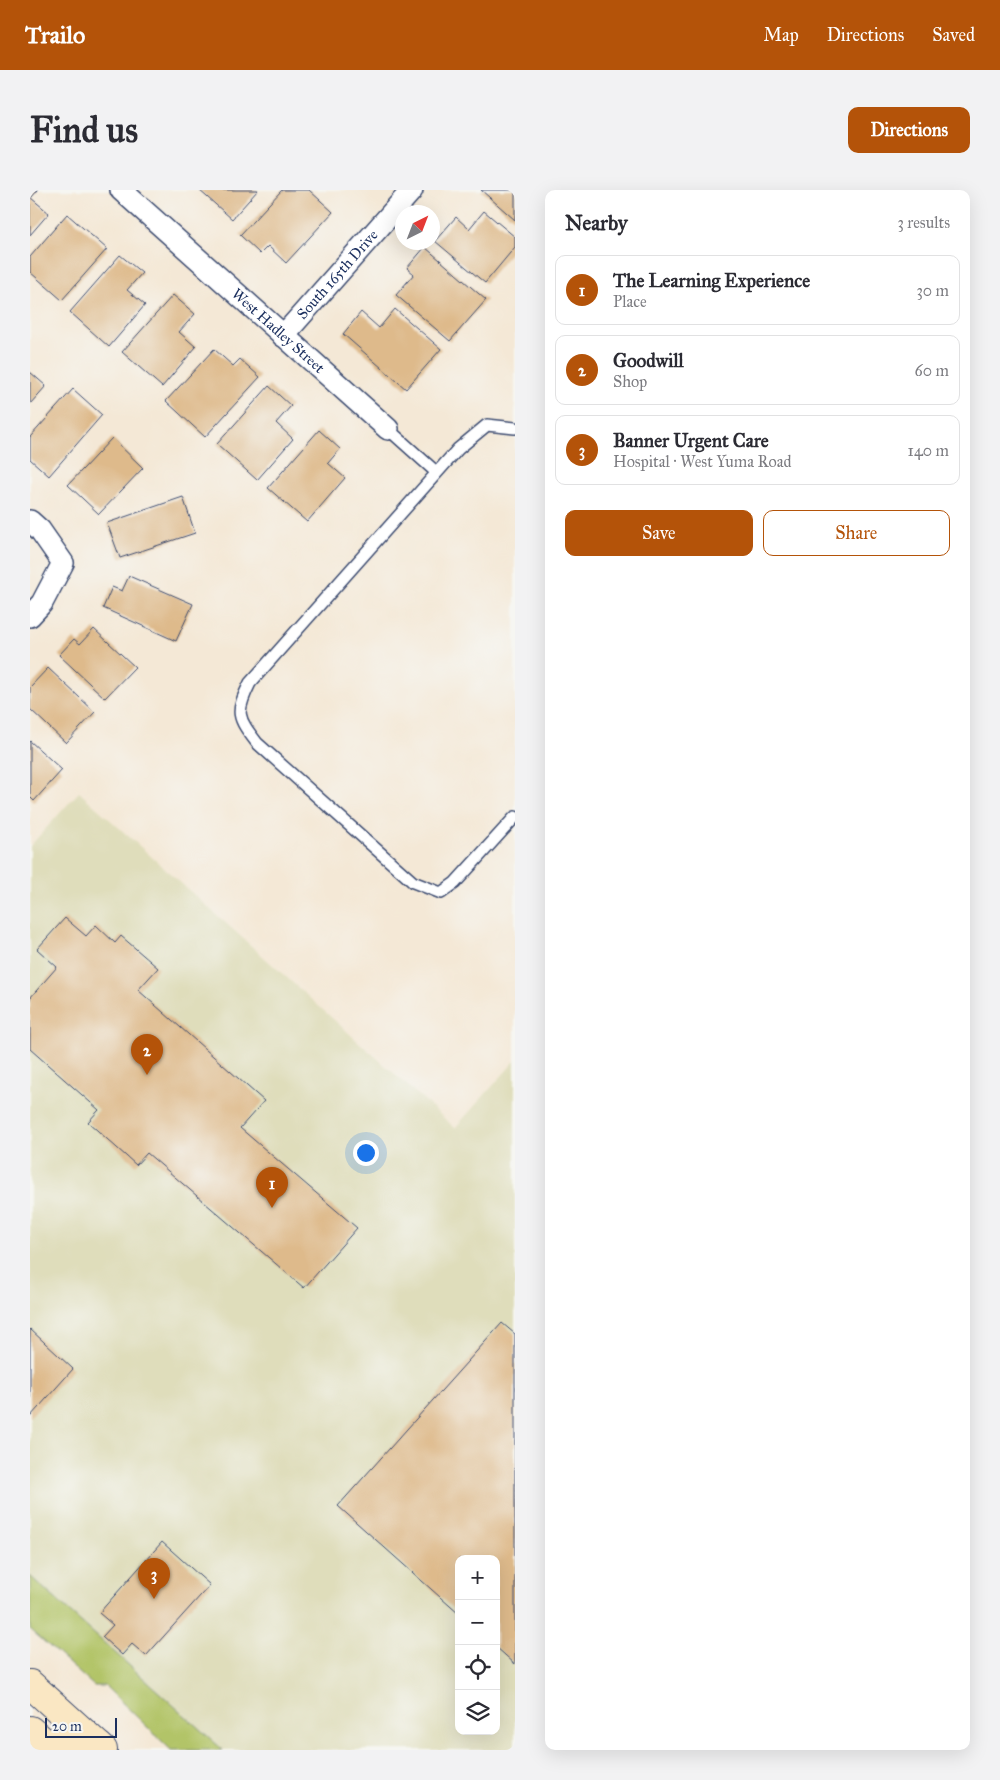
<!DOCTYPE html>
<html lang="en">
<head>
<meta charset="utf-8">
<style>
  body { margin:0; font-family:"IM FELL Great Primer",serif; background:#f2f2f3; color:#2b2b33 }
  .controls { position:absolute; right:15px; bottom:15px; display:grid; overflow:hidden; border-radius:10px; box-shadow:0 5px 20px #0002 }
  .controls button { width:45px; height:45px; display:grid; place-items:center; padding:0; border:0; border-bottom:1px solid #e1e1e2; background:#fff; color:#2b2b33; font:25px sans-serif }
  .compass { position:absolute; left:365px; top:15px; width:45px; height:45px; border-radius:50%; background:#fff; box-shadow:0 5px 20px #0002; rotate:42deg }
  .scale { position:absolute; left:15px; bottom:12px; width:72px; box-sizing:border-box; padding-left:5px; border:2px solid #1b2f5e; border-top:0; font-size:14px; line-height:18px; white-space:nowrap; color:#1b2f5e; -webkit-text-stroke:4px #f6f6f2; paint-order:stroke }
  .you { position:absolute; left:335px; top:962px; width:18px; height:18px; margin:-12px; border:4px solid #fff; border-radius:50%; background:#1a73e8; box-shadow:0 0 0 8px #1a73e833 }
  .badge { display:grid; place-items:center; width:32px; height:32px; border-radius:50%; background:#b45309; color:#fff; font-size:16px; font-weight:700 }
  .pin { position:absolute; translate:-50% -41px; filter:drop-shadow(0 1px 2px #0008) }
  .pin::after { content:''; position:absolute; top:26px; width:18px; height:15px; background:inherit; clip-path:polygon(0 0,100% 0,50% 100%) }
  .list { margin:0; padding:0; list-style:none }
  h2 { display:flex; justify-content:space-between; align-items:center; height:65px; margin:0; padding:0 20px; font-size:21px }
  h2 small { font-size:16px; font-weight:400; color:#7c7c81 }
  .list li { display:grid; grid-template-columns:32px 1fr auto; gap:15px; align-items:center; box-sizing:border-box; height:70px; margin:0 10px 10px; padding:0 10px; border:1px solid #e1e1e2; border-radius:10px }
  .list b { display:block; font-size:19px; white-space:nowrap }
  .list p { margin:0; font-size:16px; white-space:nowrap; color:#7c7c81 }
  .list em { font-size:16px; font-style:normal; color:#7c7c81 }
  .actions { display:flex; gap:10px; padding:15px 20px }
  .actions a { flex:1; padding:11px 0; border:1px solid #b45309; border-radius:10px; text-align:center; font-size:18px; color:#b45309 }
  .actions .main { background:#b45309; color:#fff }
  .icon { flex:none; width:28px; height:28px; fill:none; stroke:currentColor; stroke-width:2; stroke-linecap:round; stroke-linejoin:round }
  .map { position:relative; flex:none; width:485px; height:1560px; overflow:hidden; border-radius:10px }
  header { display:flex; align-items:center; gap:30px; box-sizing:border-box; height:70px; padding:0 25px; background:#b45309; color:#fff }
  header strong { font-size:24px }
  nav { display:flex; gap:28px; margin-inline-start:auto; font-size:18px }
  .intro { display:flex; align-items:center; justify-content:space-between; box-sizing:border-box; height:120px; padding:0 30px }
  h1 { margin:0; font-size:35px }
  .button { padding:12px 22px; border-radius:10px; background:#b45309; color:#fff; font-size:18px; font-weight:700 }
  main { display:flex; gap:30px; padding:0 30px }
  aside { flex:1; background:#fff; border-radius:10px; box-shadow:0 5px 20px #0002 }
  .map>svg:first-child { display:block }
  .built { fill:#dfddbb; fill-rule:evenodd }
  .green { fill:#b2c467; stroke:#667a62 }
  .building { fill:#deba8b }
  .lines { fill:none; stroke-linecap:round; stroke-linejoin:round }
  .lane-casing { stroke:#3c4b70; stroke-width:14 }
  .street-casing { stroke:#3c4b70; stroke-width:24 }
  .secondary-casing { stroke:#3c4b70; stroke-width:30 }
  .lane { stroke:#fff; stroke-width:11 }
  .street { stroke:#fff; stroke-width:21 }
  .secondary { stroke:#fae7c3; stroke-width:28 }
  .labels { text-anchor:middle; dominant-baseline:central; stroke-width:4; stroke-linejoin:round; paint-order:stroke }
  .street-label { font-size:15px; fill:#1b2f5e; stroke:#f6f6f2 }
</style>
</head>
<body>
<header>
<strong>Trailo</strong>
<nav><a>Map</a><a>Directions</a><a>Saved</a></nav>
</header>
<div class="intro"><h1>Find us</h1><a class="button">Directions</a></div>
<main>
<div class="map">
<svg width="485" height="1560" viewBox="0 0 485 1560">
  <rect width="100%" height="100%" fill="#f6f6f2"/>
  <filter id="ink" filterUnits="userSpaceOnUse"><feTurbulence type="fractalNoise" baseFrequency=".02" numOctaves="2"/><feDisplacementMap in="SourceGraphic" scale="10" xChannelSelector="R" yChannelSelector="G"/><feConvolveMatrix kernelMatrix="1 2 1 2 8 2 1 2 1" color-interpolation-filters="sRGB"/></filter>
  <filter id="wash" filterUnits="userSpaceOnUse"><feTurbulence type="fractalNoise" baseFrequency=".0096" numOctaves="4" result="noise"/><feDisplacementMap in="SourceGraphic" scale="20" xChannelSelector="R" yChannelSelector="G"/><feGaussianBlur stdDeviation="1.12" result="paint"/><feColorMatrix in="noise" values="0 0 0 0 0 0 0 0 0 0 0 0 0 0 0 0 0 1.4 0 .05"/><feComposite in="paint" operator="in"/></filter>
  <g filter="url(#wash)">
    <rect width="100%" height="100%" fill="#f4e8d6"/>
    <path class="built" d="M49,602L425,938L485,871V1560H193L0,1386V656ZM429,1369H466V1541H429Z"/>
    <path class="green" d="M0,1386L193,1560H141L75,1496H64L0,1439Z"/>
    <g id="blocks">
      <g class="building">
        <path d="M0,0H8L1,8L19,23L0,45Z"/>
        <path d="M169,0H228L202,29Z"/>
        <path d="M252,0H279L303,22L256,73L238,56L230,64L210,45Z"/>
        <path d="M451,0H485V30Z"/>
        <path d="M454,21L485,47V57L455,93L405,51L426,27L439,39Z"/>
        <path d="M37,24L77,59L32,110L0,82V67Z"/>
        <path d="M395,57L456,110L420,151L366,105L384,84L377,78Z"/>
        <path d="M90,65L112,83L97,100L115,115L79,157L40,122Z"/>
        <path d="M143,105L165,124L149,142L166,157L132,197L92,162Z"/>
        <path d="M365,119L411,159L376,199L313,144L331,122L349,138Z"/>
        <path d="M184,159L203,176L210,169L230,187L175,247L136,211Z"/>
        <path d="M0,182L16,196L0,214Z"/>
        <path d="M239,196L261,216L246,233L263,249L227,290L187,254Z"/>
        <path d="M43,199L72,225L19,286L0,269V247Z"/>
        <path d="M289,240L310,259L298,273L315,288L277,332L238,298Z"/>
        <path d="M82,248L113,278L69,324L38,295Z"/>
        <path d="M153,307L165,343L90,368L77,333Z"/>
        <path d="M99,386L163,414L146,451L73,418L82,397L92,401Z"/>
        <path d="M64,439L105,477L75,508L29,465L44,449L50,454Z"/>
        <path d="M18,478L65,522L36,553L0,519V497Z"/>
        <path d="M0,551L32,580L4,611L0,607Z"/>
        <path d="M35,728L56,746L66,735L85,753L91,746L128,778L108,800L234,911L210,938L327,1038L274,1098L117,963L106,975L58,932L69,920L0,859V808L27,777L7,759Z"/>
        <path d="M472,1133L485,1144V1474L466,1457V1369H429V1424L308,1316Z"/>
        <path d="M0,1139L43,1179L0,1227Z"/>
        <path d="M132,1352L180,1395L116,1466L102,1454L92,1465L72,1447L83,1435L69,1423Z"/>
      </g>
    </g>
  </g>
  <g filter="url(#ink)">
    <use href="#blocks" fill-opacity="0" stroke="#3c4b70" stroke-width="1"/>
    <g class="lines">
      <defs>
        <g id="lane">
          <path d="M485,238L457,235L428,259L220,493C205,523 207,527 227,553L383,692L411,703L425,693L485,627"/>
          <path d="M358,239L406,282"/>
        </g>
        <g id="street">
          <path id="s1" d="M91,0L358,239"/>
          <path id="s2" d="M253,146L382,0"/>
          <path d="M0,331L10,340L33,373L12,413L0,426"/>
        </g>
        <g id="secondary">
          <path d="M0,1494L73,1560"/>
          <path d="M0,1540L14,1552L70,1557"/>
        </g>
      </defs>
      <use href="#lane" class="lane-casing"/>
      <use href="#street" class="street-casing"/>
      <use href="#secondary" class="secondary-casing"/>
      <use href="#lane" class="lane"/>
      <use href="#street" class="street"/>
      <use href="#secondary" class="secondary"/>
    </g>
  </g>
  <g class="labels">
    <g class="street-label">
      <text stroke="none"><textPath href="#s2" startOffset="82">South 165th Drive</textPath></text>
      <text stroke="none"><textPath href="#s1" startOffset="211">West Hadley Street</textPath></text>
    </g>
  </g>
</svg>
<div class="controls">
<button>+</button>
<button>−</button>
<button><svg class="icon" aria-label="locate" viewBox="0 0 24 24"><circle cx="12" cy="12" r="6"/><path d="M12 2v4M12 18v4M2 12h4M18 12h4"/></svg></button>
<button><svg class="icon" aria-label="layers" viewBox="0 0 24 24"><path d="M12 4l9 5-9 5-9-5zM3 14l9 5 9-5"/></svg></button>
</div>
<svg class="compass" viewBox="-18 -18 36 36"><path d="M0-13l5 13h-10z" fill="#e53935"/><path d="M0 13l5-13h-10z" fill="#7c7c81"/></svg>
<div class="scale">20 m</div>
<div class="you"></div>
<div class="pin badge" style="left:242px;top:1018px">1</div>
<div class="pin badge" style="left:117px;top:885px">2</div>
<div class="pin badge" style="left:124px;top:1409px">3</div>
</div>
<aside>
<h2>Nearby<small>3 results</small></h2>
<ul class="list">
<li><span class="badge">1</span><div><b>The Learning Experience</b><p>Place</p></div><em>30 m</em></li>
<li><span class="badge">2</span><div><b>Goodwill</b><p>Shop</p></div><em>60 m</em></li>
<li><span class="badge">3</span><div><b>Banner Urgent Care</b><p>Hospital · West Yuma Road</p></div><em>140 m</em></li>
</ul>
<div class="actions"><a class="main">Save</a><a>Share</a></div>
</aside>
</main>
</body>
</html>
